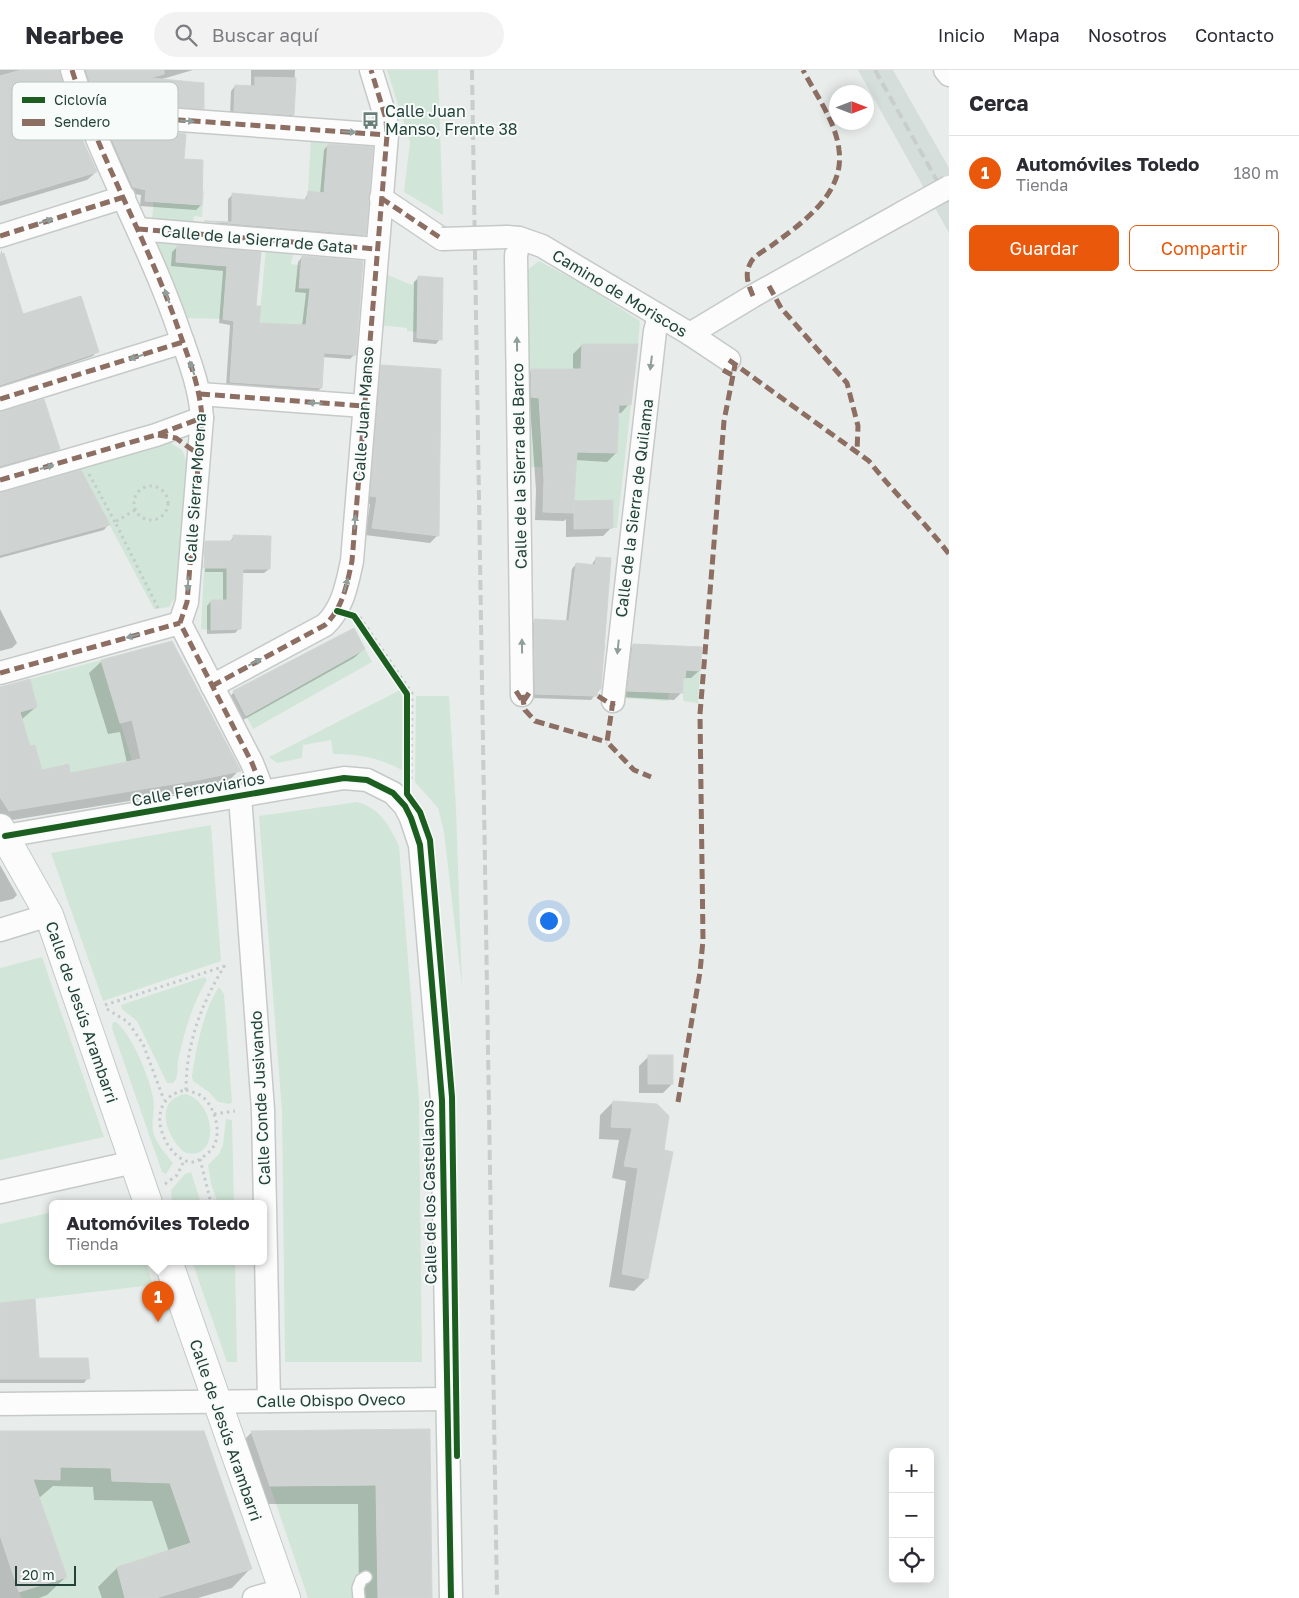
<!DOCTYPE html>
<html lang="es">
<head>
<meta charset="utf-8">
<style>
  body { margin:0; font-family:"Golos Text",sans-serif; background:#f2f2f3; color:#2b2b33 }
  .controls { position:absolute; right:15px; bottom:15px; display:grid; overflow:hidden; border-radius:8px; box-shadow:0 2px 12px #0003 }
  .controls button { width:45px; height:45px; display:grid; place-items:center; padding:0; border:0; border-bottom:1px solid #e1e1e2; background:#fff; color:#2b2b33; font:25px sans-serif }
  .compass { position:absolute; left:829px; top:15px; width:45px; height:45px; border-radius:50%; background:#fff; box-shadow:0 2px 12px #0003; rotate:90deg }
  .scale { position:absolute; left:15px; bottom:12px; width:61px; box-sizing:border-box; padding-left:5px; border:2px solid #24423a; border-top:0; font-size:14px; line-height:18px; white-space:nowrap; color:#24423a; -webkit-text-stroke:4px #f7fbf9; paint-order:stroke }
  .you { position:absolute; left:548px; top:850px; width:18px; height:18px; margin:-12px; border:4px solid #fff; border-radius:50%; background:#1a73e8; box-shadow:0 0 0 8px #1a73e833 }
  .badge { display:grid; place-items:center; width:32px; height:32px; border-radius:50%; background:#ea580c; color:#fff; font-size:16px; font-weight:700 }
  .pin { position:absolute; translate:-50% -41px; filter:drop-shadow(0 1px 2px #0008) }
  .pin::after { content:''; position:absolute; top:26px; width:18px; height:15px; background:inherit; clip-path:polygon(0 0,100% 0,50% 100%) }
  .popup { position:absolute; left:49px; top:1130px; width:218px; height:65px; box-sizing:border-box; display:grid; place-content:center; border-radius:8px; background:#fff; filter:drop-shadow(0 1px 4px #0005); font-size:16px; white-space:nowrap; color:#7c7c81 }
  .popup b { font-size:19px; color:#2b2b33 }
  .popup::after { content:''; position:absolute; left:50%; top:100%; margin-left:-10px; border:10px solid transparent; border-top-color:#fff }
  .list { margin:0; padding:0; list-style:none }
  h2 { display:flex; justify-content:space-between; align-items:center; height:65px; margin:0; padding:0 20px; font-size:21px }
  h2 small { font-size:16px; font-weight:400; color:#7c7c81 }
  .list li { display:grid; grid-template-columns:32px 1fr auto; gap:15px; align-items:center; box-sizing:border-box; height:75px; padding:0 20px; border-top:1px solid #e1e1e2 }
  .list b { display:block; font-size:19px; white-space:nowrap }
  .list p { margin:0; font-size:16px; white-space:nowrap; color:#7c7c81 }
  .list em { font-size:16px; font-style:normal; color:#7c7c81 }
  .actions { display:flex; gap:10px; padding:15px 20px }
  .actions a { flex:1; padding:11px 0; border:1px solid #ea580c; border-radius:8px; text-align:center; font-size:18px; color:#ea580c }
  .actions .main { background:#ea580c; color:#fff }
  .icon { flex:none; width:28px; height:28px; fill:none; stroke:currentColor; stroke-width:2; stroke-linecap:round; stroke-linejoin:round }
  .map { position:relative; flex:none; width:949px; height:1528px; overflow:hidden }
  header { display:flex; align-items:center; gap:30px; box-sizing:border-box; height:70px; padding:0 25px; background:#fff; border-bottom:1px solid #e1e1e2 }
  header strong { font-size:24px }
  nav { display:flex; gap:28px; margin-inline-start:auto; font-size:18px }
  .search { width:350px; height:45px; background:#f2f2f3; display:flex; align-items:center; gap:12px; box-sizing:border-box; padding:0 18px; border-radius:28px; color:#7c7c81; font-size:19px }
  main { display:flex }
  aside { flex:1; background:#fff }
  .map>svg:first-child { display:block }
  .built { fill:#d6dedb }
  .green { fill:#d1e6d8; fill-rule:evenodd }
  .shadow { fill:#0003 }
  .building { fill:#cfd4d2; stroke:#d1d6d4 }
  .lines { fill:none; stroke-linecap:round; stroke-linejoin:round }
  .lane-casing { stroke:#c5cac8; stroke-width:14 }
  .street-casing { stroke:#c5cac8; stroke-width:25 }
  .secondary-casing { stroke:#c3cbc8; stroke-width:30 }
  .path { stroke:#c3ccca; stroke-width:3; stroke-dasharray:2.5 4; stroke-linecap:butt }
  .lane { stroke:#fcfcfc; stroke-width:11 }
  .street { stroke:#fcfcfc; stroke-width:22 }
  .secondary { stroke:#fcfcfc; stroke-width:28 }
  .rail { stroke:#c9cdcc; stroke-width:4; stroke-dasharray:10 5; stroke-linecap:butt }
  .street-bridge-casing { stroke:#c5cac8; stroke-width:25; stroke-linecap:butt }
  .street-bridge { stroke:#fcfcfc; stroke-width:22 }
  .quiet { stroke:#8d6e63; stroke-width:5; stroke-dasharray:10 5; stroke-linecap:butt }
  .cycleway-casing { stroke:#f7fbf9; stroke-width:9 }
  .cycleway { stroke:#1b5e20; stroke-width:6 }
  .oneway { fill:#909f9b }
  .labels { text-anchor:middle; dominant-baseline:central; stroke-width:4; stroke-linejoin:round; paint-order:stroke }
  .poi-label { font-size:16px; fill:#24423a; stroke:#f7fbf9; text-anchor:start }
  .street-label { font-size:16px; fill:#24423a; stroke:#f7fbf9 }
  .key { fill:#f7fbf9; stroke:#b8c4c0; stroke-width:1 }
  .key-label { font-size:14px; fill:#24423a }
</style>
</head>
<body>
<header>
<strong>Nearbee</strong>
<div class="search"><svg class="icon" aria-label="search" viewBox="0 0 24 24"><circle cx="10" cy="10" r="6"/><path d="M15 15l6 6"/></svg>Buscar aquí</div>
<nav><a>Inicio</a><a>Mapa</a><a>Nosotros</a><a>Contacto</a></nav>
</header>
<main>
<div class="map">
<svg width="949" height="1528" viewBox="0 0 949 1528">
  <rect width="100%" height="100%" fill="#e8edeb"/>
  <path class="built" d="M858,0H893L949,98V163Z"/>
  <g class="green">
    <path d="M387,0H438L443,145L404,122L410,72Z"/>
    <path d="M311,68L327,69L324,127L318,122L308,121Z"/>
    <path d="M156,100L181,134H187L188,119L204,121L202,147L194,146L193,153L152,149Z"/>
    <path d="M156,169L177,170L176,192L199,194L212,184L213,173L229,175L223,249L187,248Z"/>
    <path d="M266,178L294,180L291,194L299,195V205L315,207L300,218L329,220L306,258L296,255L259,253Z"/>
    <path d="M539,191L584,215L640,251L638,274H582L579,336L631,335L617,458H613V431H574L576,397H531L527,200ZM618,347L617,383L577,382Z"/>
    <path d="M383,203L412,215L418,206L417,262L407,261V258L378,255Z"/>
    <path d="M169,372L182,380L188,394L176,526L169,537L154,539L78,395Z"/>
    <path d="M204,498H227V530H211V560L201,559Z"/>
    <path d="M365,579L372,592L253,659L246,646Z"/>
    <path d="M101,590L132,691L70,703L42,700L35,675L30,676L20,642L37,637L30,609Z"/>
    <path d="M686,600L700,601L698,633L683,631V619L669,618L668,631L620,628V620L650,621L664,608L685,609Z"/>
    <path d="M402,619L404,626L402,700C379,688 359,684 333,684L331,670L303,675L302,688L277,693L269,687Z"/>
    <path d="M416,626H449L456,738L462,917L444,762L438,738L415,712Z"/>
    <path d="M357,732C381,739 389,755 399,776L419,1029L422,1292H285L282,1041L259,746Z"/>
    <path d="M211,755L221,891L103,931L51,783Z"/>
    <path d="M42,887L104,1067L0,1090V898Z"/>
    <path d="M204,907L207,910C192,934 184,963 178,991C177,999 179,1008 173,1013H167L137,951L122,939L121,935Z"/>
    <path d="M219,917L224,924L232,1032L230,1034L218,1032L210,1023L193,1011L192,1007C195,982 204,938 219,917Z"/>
    <path d="M113,952H116C132,965 149,1006 153,1027C156,1040 150,1052 154,1065C158,1076 166,1084 173,1093L166,1104L162,1102L112,958Z"/>
    <path d="M186,1024C218,1034 219,1094 184,1082C166,1067 153,1029 186,1024Z"/>
    <path d="M226,1049L232,1050L234,1133H218L211,1114L208,1095L219,1084L223,1075Z"/>
    <path d="M191,1102L201,1133H172L171,1120L185,1104Z"/>
    <path d="M53,1142V1191H145L153,1215L0,1233V1154Z"/>
    <path d="M192,1191H235L237,1292H227Z"/>
    <path d="M61,1397L111,1398L112,1411L170,1413L191,1473L117,1497L125,1528H22L19,1522L67,1507L33,1409L60,1410Z"/>
    <path d="M376,1415L378,1528H308L270,1416Z"/>
  </g>
  <g class="shadow">
    <path d="M0,0H58L72,49L96,102L87,110L0,136Z"/>
    <path d="M73,0H193L159,10L202,38L194,46L88,39Z"/>
    <path d="M251,0H295L293,45L289,49L230,45L231,21L235,16L251,17Z"/>
    <path d="M107,59L185,65L182,90L201,135L196,140L140,136L141,125L128,123L102,64Z"/>
    <path d="M328,75L364,164L360,169L201,155L204,153H228V129L233,124L304,131L308,123L320,124L324,80Z"/>
    <path d="M177,177L260,184L255,237L258,254L302,256L306,223L295,222L298,192L302,187L355,284L350,289L322,287L321,318L316,323L226,317L230,255L219,253L223,201L171,196L172,182Z"/>
    <path d="M1,180L22,245L97,281L93,286L0,318Z"/>
    <path d="M419,208L440,269L436,274L413,272L414,212Z"/>
    <path d="M582,275L629,334L621,343H617L616,383L607,392L575,390L573,432L612,457L603,466L566,467V449L564,451L535,450L536,420L530,336H523L522,309L531,301L573,300V284Z"/>
    <path d="M382,297L438,465L430,473L365,465L370,434L364,433L374,304Z"/>
    <path d="M0,342L58,379L54,383L0,399Z"/>
    <path d="M0,423L108,455L104,460L0,488Z"/>
    <path d="M234,466L269,499L264,503H241L239,559L235,563L207,564V536L211,531H223V502H205L206,475H204L202,502H200L201,477L206,472L229,473Z"/>
    <path d="M596,488L602,574H605L600,619L591,630L531,628L530,555L535,551L566,552L572,499L576,494L591,496Z"/>
    <path d="M0,539L17,573L12,578L0,581Z"/>
    <path d="M633,575L699,601L691,608H684L681,611L682,622L674,630L621,627L626,583Z"/>
    <path d="M364,579L354,588L236,654L225,632L234,622Z"/>
    <path d="M102,591L239,700L227,713L185,722L0,752V618L36,637L21,650L29,678L41,701L69,704L127,693L120,662L108,664L89,603Z"/>
    <path d="M0,795L17,825L13,829L0,832Z"/>
    <path d="M648,987L672,1014L663,1023H639V996Z"/>
    <path d="M613,1032L656,1035L647,1208L634,1221L609,1217L626,1111L612,1108L619,1070L599,1069L600,1045Z"/>
    <path d="M0,1234L38,1290L88,1308L84,1313H0Z"/>
    <path d="M429,1360L431,1528H359L358,1434H251L233,1381L252,1362Z"/>
    <path d="M0,1362H203L250,1499L232,1518L198,1528H102L98,1517L117,1498L169,1482L152,1431L94,1430L93,1417L53,1416L39,1428L66,1507L47,1525L39,1528H0Z"/>
  </g>
  <g class="building">
    <path d="M21,0H59L73,49L97,102L0,131V6Z"/>
    <path d="M86,0H164V4L150,8L204,13V39L96,31Z"/>
    <path d="M255,7L296,8L294,45L234,41L235,15L255,16Z"/>
    <path d="M107,58L186,64L184,89L203,90L202,135L145,131L146,120L133,117Z"/>
    <path d="M328,74L373,77L366,165L204,151L232,152V123L307,130L308,121L324,123Z"/>
    <path d="M177,175L261,182L256,236H261L259,253L306,255L310,218H299L302,186L363,191L356,285L324,283L322,318L230,312L234,251L223,249L227,196L176,192Z"/>
    <path d="M4,183L23,244L81,226L99,282L0,315V184Z"/>
    <path d="M418,206L443,208L442,270L417,268Z"/>
    <path d="M582,274H638L631,335H619L617,383L577,382L574,431L613,430V458L574,459V433V443L543,442L544,410L539,328L531,327V299H581Z"/>
    <path d="M381,295L441,299L439,466L372,458L377,427L370,426Z"/>
    <path d="M44,329L60,379L0,396V342Z"/>
    <path d="M81,400L110,455L0,485V423Z"/>
    <path d="M233,465L271,466L270,499H243L241,559L211,560V530H227V498H204L205,471H233Z"/>
    <path d="M596,487L611,488L601,619H598L597,626L535,624L534,549L569,551L576,493L595,495Z"/>
    <path d="M354,558L365,579L246,646L233,621Z"/>
    <path d="M172,571L241,701L198,710L9,741L0,727V617L30,609L37,637L20,642L30,676L35,675L42,700L69,694L70,703L141,689L132,650L120,653L101,590Z"/>
    <path d="M633,574L702,577L700,601L686,600L685,609L683,608V623L627,621Z"/>
    <rect x="648" y="985" width="25" height="29"/>
    <path d="M613,1031L657,1034L669,1046L664,1080L673,1082L648,1209L622,1204L638,1098L624,1096L632,1058L611,1057Z"/>
    <path d="M35,1229L39,1288H88L90,1309H0V1233Z"/>
    <path d="M430,1359L432,1528H378L376,1415L270,1416L251,1361Z"/>
    <path d="M0,1361H204L252,1499L156,1528H125L117,1497L191,1473L170,1413L112,1411L111,1398L60,1397V1410L33,1409L67,1507L19,1522L0,1465Z"/>
  </g>
  <g class="lines">
    <defs>
      <path id="lane" d="M359,1528L358,1518L361,1510L366,1507"/>
      <g id="street">
        <path d="M72,0C100,91 150,174 180,264C190,292 200,318 202,348L187,532L180,553L252,693L263,721"/>
        <path d="M945,0L949,5"/>
        <path d="M86,46L97,44L387,65"/>
        <path d="M381,128L442,169"/>
        <path d="M138,159L376,179"/>
        <path d="M0,166L124,127"/>
        <path d="M507,167L519,168L542,176L690,264L729,290"/>
        <path d="M519,168L516,186L522,625"/>
        <path d="M690,264L753,226L902,143"/>
        <path d="M200,324L364,336"/>
        <path d="M0,329L183,272"/>
        <path d="M0,410L156,365L202,348"/>
        <path d="M0,603L180,553"/>
        <path d="M212,616L325,555C343,538 347,514 352,491L387,65L386,49L371,0"/>
        <path d="M613,631L655,261L659,246"/>
        <path d="M240,726L263,1040L269,1331"/>
        <path d="M5,766L344,708L367,710L393,723L405,736L411,748L420,775L442,1030L451,1528"/>
        <path d="M0,860L49,845"/>
        <path d="M0,1122L134,1092"/>
        <path d="M0,1334L447,1329"/>
        <path d="M254,1528L283,1520"/>
      </g>
      <g id="secondary">
        <path d="M0,758L49,845L148,1133"/>
        <path d="M168,1191L286,1528"/>
      </g>
    </defs>
    <use href="#lane" class="lane-casing"/>
    <use href="#street" class="street-casing"/>
    <use href="#secondary" class="secondary-casing"/>
    <g class="path">
      <path d="M89,404L115,452"/>
      <circle cx="151" cy="433" r="17"/>
      <path d="M135,440L115,452L158,538"/>
      <path d="M360,547L412,623L411,710"/>
      <path d="M105,935L225,896"/>
      <path d="M107,939L128,952L143,974L164,1030"/>
      <path d="M186,1020C193,1022 201,1024 206,1030C217,1043 223,1070 209,1082C204,1086 199,1091 193,1092C167,1094 137,1029 186,1020Z"/>
      <path d="M186,1020C186,974 201,934 225,895"/>
      <path d="M214,1044L235,1041"/>
      <path d="M200,1089L211,1133"/>
      <path d="M165,1114L177,1105L184,1091"/>
    </g>
    <use href="#lane" class="lane"/>
    <use href="#street" class="street"/>
    <use href="#secondary" class="secondary"/>
    <g class="rail">
      <path d="M472,0L497,1528"/>
      <path d="M875,0L949,132"/>
    </g>
    <defs>
      <g id="street-bridge">
        <path d="M902,143L949,117"/>
        <path d="M442,169L507,167"/>
      </g>
    </defs>
    <use href="#street-bridge" class="street-bridge-casing"/>
    <use href="#street-bridge" class="street-bridge"/>
    <g class="quiet">
      <path d="M72,0C100,91 150,174 180,264C190,292 200,318 202,348L187,532L180,553L252,693L263,721"/>
      <path d="M86,46L97,44L387,65"/>
      <path d="M381,128L442,169"/>
      <path d="M138,159L376,179"/>
      <path d="M0,166L124,127"/>
      <path d="M769,216L781,238L847,313L858,356L857,382"/>
      <path d="M753,226C748,214 744,204 751,192C754,186 765,180 771,176C802,153 845,124 839,80C836,52 816,25 803,0"/>
      <path d="M729,290L869,391C894,423 924,451 949,484"/>
      <path d="M723,300L732,305"/>
      <path d="M200,324L364,336"/>
      <path d="M0,329L183,272"/>
      <path d="M158,365L176,368L198,384"/>
      <path d="M0,410L156,365L202,348"/>
      <path d="M0,603L180,553"/>
      <path d="M212,616L325,555C343,538 347,514 352,491L387,65L386,49L371,0"/>
      <path d="M516,621L523,632L529,623"/>
      <path d="M522,625L525,640L535,651L607,672"/>
      <path d="M598,626L612,635L614,633"/>
      <path d="M613,631L607,672L634,700L651,707"/>
      <path d="M678,1032L700,902L703,870L700,644L724,351L735,295"/>
    </g>
    <defs>
      <g id="cycleway">
        <path d="M337,541L354,546L407,624V724L420,742L430,770L452,1027L457,1386"/>
        <path d="M5,766L344,708L367,710L393,723L405,736L411,748L420,775L442,1030L451,1528"/>
      </g>
    </defs>
    <use href="#cycleway" class="cycleway-casing"/>
    <use href="#cycleway" class="cycleway"/>
  </g>
  <defs><path id="oneway-solid" d="M-6-.8H1V-3.2L6.5 0L1 3.2V.8H-6Z" transform="scale(1.25)"/></defs>
  <g class="oneway">
    <use href="#oneway-solid" transform="translate(187 51) rotate(4)"/>
    <use href="#oneway-solid" transform="translate(349 62) rotate(4)"/>
    <use href="#oneway-solid" transform="translate(46 151) rotate(-18)"/>
    <use href="#oneway-solid" transform="translate(167 226) rotate(-110)"/>
    <use href="#oneway-solid" transform="translate(517 274) rotate(-91)"/>
    <use href="#oneway-solid" transform="translate(136 287) rotate(163)"/>
    <use href="#oneway-solid" transform="translate(651 293) rotate(97)"/>
    <use href="#oneway-solid" transform="translate(192 298) rotate(-109)"/>
    <use href="#oneway-solid" transform="translate(315 333) rotate(-176)"/>
    <use href="#oneway-solid" transform="translate(47 397) rotate(-16)"/>
    <use href="#oneway-solid" transform="translate(355 452) rotate(-86)"/>
    <use href="#oneway-solid" transform="translate(188 514) rotate(94)"/>
    <use href="#oneway-solid" transform="translate(346 515) rotate(-75)"/>
    <use href="#oneway-solid" transform="translate(133 566) rotate(165)"/>
    <use href="#oneway-solid" transform="translate(522 576) rotate(-91)"/>
    <use href="#oneway-solid" transform="translate(618 577) rotate(96)"/>
    <use href="#oneway-solid" transform="translate(255 592) rotate(-28)"/>
  </g>
  <defs>
    <symbol id="bus-bare" viewBox="-9 -9 18 18"><path d="M-5-6H5V4H4V6H2V4H-2V6H-4V4H-5ZM-3.5-4V0h7V-4ZM-3.5 1.2v1.5H-2V1.2ZM2 1.2v1.5H3.5V1.2Z" fill="#697e78" stroke="#f7fbf9" stroke-width="2.5" paint-order="stroke"/></symbol>
  </defs>
  <g fill-rule="evenodd">
    <use href="#bus-bare" x="358" y="38" width="25" height="25"/>
  </g>
  <g class="labels">
    <g class="poi-label">
      <text x="385" y="41">Calle Juan<tspan x="385" dy="18">Manso, Frente 38</tspan></text>
    </g>
    <g class="street-label">
      <text transform="translate(257 169) rotate(5)">Calle de la Sierra de Gata</text>
      <text transform="translate(620 223) rotate(31)">Camino de Moriscos</text>
      <text transform="translate(363 344) rotate(-86)">Calle Juan Manso</text>
      <text transform="translate(519 396) rotate(-91)">Calle de la Sierra del Barco</text>
      <text transform="translate(195 418) rotate(-86)">Calle Sierra Morena</text>
      <text transform="translate(634 438) rotate(-83)">Calle de la Sierra de Quilama</text>
      <text transform="translate(198 719) rotate(-10)">Calle Ferroviarios</text>
      <text transform="translate(82 942) rotate(71)">Calle de Jesús Arambarri</text>
      <text transform="translate(260 1028) rotate(-93)">Calle Conde Jusivando</text>
      <text transform="translate(429 1122) rotate(-91)">Calle de los Castellanos</text>
      <text transform="translate(331 1330) rotate(-1)">Calle Obispo Oveco</text>
      <text transform="translate(226 1360) rotate(71)">Calle de Jesús Arambarri</text>
    </g>
  </g>
  <rect x="12" y="12" width="166" height="58" rx="8" class="key"/>
  <rect x="22" y="27" width="23" height="6" fill="#1b5e20"/>
  <rect x="22" y="49" width="23" height="7" fill="#8d6e63"/>
  <g class="key-label">
    <text x="54" y="35">Ciclovía</text>
    <text x="54" y="57">Sendero</text>
  </g>
</svg>
<div class="controls">
<button>+</button>
<button>−</button>
<button><svg class="icon" aria-label="locate" viewBox="0 0 24 24"><circle cx="12" cy="12" r="6"/><path d="M12 2v4M12 18v4M2 12h4M18 12h4"/></svg></button>
</div>
<svg class="compass" viewBox="-18 -18 36 36"><path d="M0-13l5 13h-10z" fill="#e53935"/><path d="M0 13l5-13h-10z" fill="#7c7c81"/></svg>
<div class="scale">20 m</div>
<div class="you"></div>
<div class="pin badge" style="left:158px;top:1252px">1</div>
<div class="popup"><b>Automóviles Toledo</b>Tienda</div>
</div>
<aside>
<h2>Cerca<small></small></h2>
<ul class="list">
<li><span class="badge">1</span><div><b>Automóviles Toledo</b><p>Tienda</p></div><em>180 m</em></li>
</ul>
<div class="actions"><a class="main">Guardar</a><a>Compartir</a></div>
</aside>
</main>
</body>
</html>
